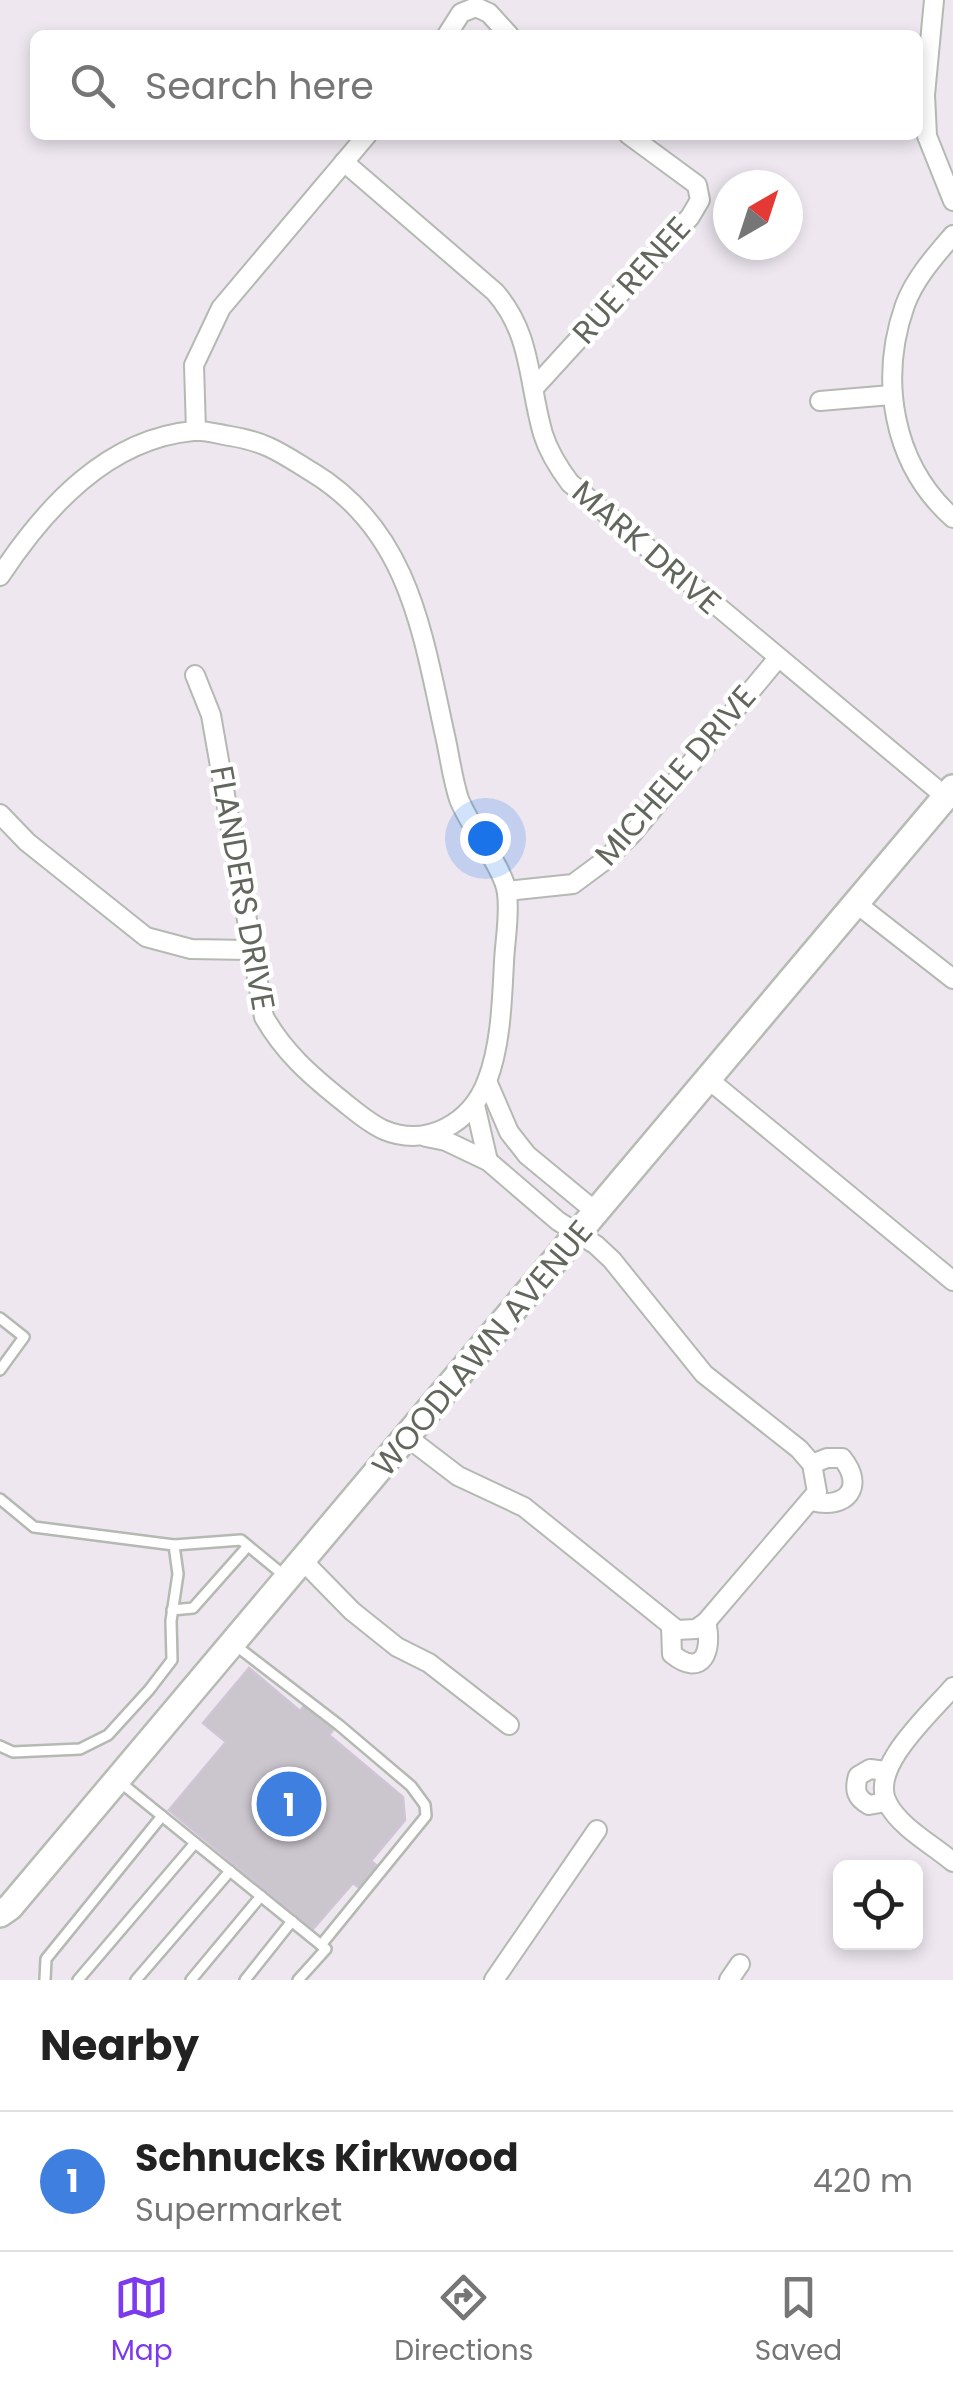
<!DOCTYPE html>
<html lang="en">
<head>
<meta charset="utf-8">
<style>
  body { margin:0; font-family:Poppins,sans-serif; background:#f6f6f6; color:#222 }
  .controls { position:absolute; right:30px; bottom:30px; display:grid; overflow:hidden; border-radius:15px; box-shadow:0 5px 15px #0003 }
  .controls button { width:90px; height:90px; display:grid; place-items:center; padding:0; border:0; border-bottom:2px solid #e0e0e0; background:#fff; color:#222; font:50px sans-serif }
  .compass { position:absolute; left:713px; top:170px; width:90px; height:90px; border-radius:50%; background:#fff; box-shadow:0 5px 15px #0003; rotate:39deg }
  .you { position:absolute; left:485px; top:838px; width:35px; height:35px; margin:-25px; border:8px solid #fff; border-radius:50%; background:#1a73e8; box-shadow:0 0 0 15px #1a73e833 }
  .badge { display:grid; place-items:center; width:65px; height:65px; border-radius:50%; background:#7c3aed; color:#fff; font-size:32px; font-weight:700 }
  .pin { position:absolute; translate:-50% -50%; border:5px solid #fff; box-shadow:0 2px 10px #0006 }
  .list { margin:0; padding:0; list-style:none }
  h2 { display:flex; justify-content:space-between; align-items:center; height:130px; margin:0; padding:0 40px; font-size:42px }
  h2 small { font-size:32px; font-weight:400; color:#767676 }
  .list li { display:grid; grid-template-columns:65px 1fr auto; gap:30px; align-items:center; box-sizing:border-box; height:140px; padding:0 40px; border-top:2px solid #e0e0e0 }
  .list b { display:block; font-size:38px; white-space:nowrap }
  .list p { margin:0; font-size:32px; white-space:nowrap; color:#767676 }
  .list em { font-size:32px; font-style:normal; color:#767676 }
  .icon { flex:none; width:55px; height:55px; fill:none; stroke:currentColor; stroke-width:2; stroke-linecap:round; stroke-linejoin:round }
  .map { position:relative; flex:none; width:953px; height:1980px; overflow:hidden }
  .search { position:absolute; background:#fff; box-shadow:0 5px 15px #0003; left:30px; right:30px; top:30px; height:110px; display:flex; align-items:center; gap:25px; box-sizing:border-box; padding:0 35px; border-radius:15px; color:#767676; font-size:38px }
  .sheet { height:270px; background:#fff }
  nav { display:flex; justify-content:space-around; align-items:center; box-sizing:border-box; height:140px; border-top:2px solid #e0e0e0; background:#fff; font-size:28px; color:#767676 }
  nav a { display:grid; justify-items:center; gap:5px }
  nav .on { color:#7c3aed }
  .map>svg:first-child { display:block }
  .building { fill:#cbc5ce; stroke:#cfc5d5; stroke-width:2.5 }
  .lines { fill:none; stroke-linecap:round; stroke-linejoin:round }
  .lane-casing { stroke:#b4b9b2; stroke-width:14 }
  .street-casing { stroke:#b4b9b2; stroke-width:22 }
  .secondary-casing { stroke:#b6bbb3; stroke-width:30 }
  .lane { stroke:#fff; stroke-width:9 }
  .street { stroke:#fff; stroke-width:18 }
  .secondary { stroke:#fff; stroke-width:25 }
  .labels { text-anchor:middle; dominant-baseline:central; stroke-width:9; stroke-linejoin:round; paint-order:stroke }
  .street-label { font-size:32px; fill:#62675e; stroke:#fff }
</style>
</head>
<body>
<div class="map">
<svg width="953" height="1980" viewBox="0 0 953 1980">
  <rect width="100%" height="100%" fill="#eee7f0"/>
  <path class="building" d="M249,1668L300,1711L305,1705L334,1729L329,1735L403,1797L405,1820L371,1861L380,1868L362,1890L353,1883L313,1929L169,1810L226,1742L203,1723Z"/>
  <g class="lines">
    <defs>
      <g id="lane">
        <path d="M0,1318L24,1337L0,1370"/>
        <path d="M0,1499L34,1527L174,1545"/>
        <path d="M172,1610L193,1608L248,1546"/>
        <path d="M235,1645L339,1725L411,1786L425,1805L426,1816L321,1945"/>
        <path d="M0,1746L13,1752L80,1749L108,1735L149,1690L172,1660L171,1621L178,1574L174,1545L241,1540L286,1577"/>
        <path d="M120,1782L326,1949L298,1980"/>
        <path d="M45,1980L46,1959L162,1816"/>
        <path d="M78,1980L195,1843"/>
        <path d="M136,1980L230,1871"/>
        <path d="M191,1980L261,1896"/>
        <path d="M245,1980L292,1921"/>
      </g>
      <g id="street">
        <path d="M934,0L925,95L927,136L953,201"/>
        <path d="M447,35L461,13L476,7L489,13L509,35"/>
        <path d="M344,162L495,292C532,334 528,382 543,434C549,453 558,467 570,483L946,797"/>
        <path d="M953,235C935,256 915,278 905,305C879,379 892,464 953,518"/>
        <path d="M534,388L690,217L700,200L697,185L629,135"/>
        <path d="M820,401L891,395"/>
        <path d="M196,431L194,365L221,308L367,135"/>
        <path d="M0,576C45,508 107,439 193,431C205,430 218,434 230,436C267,442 281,453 312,472C411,532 423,637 446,740C450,759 453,781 459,799C469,826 504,868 507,893C510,915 505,940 504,962C502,1000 501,1045 487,1081C471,1123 427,1148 384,1130C368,1123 354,1110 340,1099C309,1074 284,1052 264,1017L211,715L195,675"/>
        <path d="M0,814L27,842L146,937L191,949L249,950"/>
        <path d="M507,891L573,884L604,861L632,834L778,658"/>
        <path d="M857,904L953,979"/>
        <path d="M708,1079L953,1281"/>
        <path d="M487,1081L509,1132L527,1155L596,1212"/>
        <path d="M475,1105L488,1161"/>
        <path d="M407,1437L458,1476L524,1507L677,1630L696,1629L706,1622L817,1492L812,1464L799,1449L704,1374L612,1260L596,1245L558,1221L488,1161L446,1141L426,1137"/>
        <path d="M812,1501C846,1510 866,1487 842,1458H827L812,1464"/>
        <path d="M303,1561L352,1611L397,1647L429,1663L509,1725"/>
        <path d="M671,1626L672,1654C703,1679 713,1650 706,1622"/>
        <path d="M953,1687C931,1713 867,1769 888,1804C900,1827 933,1845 953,1862"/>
        <path d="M886,1802L869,1805C856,1798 854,1790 858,1776L870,1769L886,1771"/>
        <path d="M494,1980L597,1830"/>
        <path d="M729,1980L740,1964"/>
      </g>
      <path id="secondary" d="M0,1914L10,1907L953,788"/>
    </defs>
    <use href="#lane" class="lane-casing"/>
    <use href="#street" class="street-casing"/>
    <use href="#secondary" class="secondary-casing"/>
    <use href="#lane" class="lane"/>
    <use href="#street" class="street"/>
    <use href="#secondary" class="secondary"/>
  </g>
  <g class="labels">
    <g class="street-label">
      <text transform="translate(631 280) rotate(-48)">RUE RENEE</text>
      <text transform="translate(647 547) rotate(41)">MARK DRIVE</text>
      <text transform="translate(675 775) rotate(-49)">MICHELE DRIVE</text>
      <text transform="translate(243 888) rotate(80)">FLANDERS DRIVE</text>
      <text transform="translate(482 1348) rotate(-50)">WOODLAWN AVENUE</text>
    </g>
  </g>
</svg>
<div class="controls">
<button><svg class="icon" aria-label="locate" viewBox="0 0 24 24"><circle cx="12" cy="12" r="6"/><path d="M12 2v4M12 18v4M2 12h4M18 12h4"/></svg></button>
</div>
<svg class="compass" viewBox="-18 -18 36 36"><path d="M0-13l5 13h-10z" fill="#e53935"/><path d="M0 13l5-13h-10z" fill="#767676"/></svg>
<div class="you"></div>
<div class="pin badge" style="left:289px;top:1804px;background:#3f7fe0">1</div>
<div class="search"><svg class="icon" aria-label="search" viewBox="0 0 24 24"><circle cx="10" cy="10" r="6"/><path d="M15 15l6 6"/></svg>Search here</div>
</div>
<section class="sheet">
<h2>Nearby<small></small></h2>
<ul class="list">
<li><span class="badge" style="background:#3f7fe0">1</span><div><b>Schnucks Kirkwood</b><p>Supermarket</p></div><em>420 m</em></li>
</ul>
</section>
<nav>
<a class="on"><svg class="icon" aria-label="map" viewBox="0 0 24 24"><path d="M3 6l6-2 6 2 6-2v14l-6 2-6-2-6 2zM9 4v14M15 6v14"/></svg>Map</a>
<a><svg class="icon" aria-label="directions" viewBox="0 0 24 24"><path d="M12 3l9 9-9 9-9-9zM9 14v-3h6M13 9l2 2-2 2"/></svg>Directions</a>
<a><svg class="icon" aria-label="saved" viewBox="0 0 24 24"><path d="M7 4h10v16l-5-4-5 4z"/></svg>Saved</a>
</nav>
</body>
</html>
